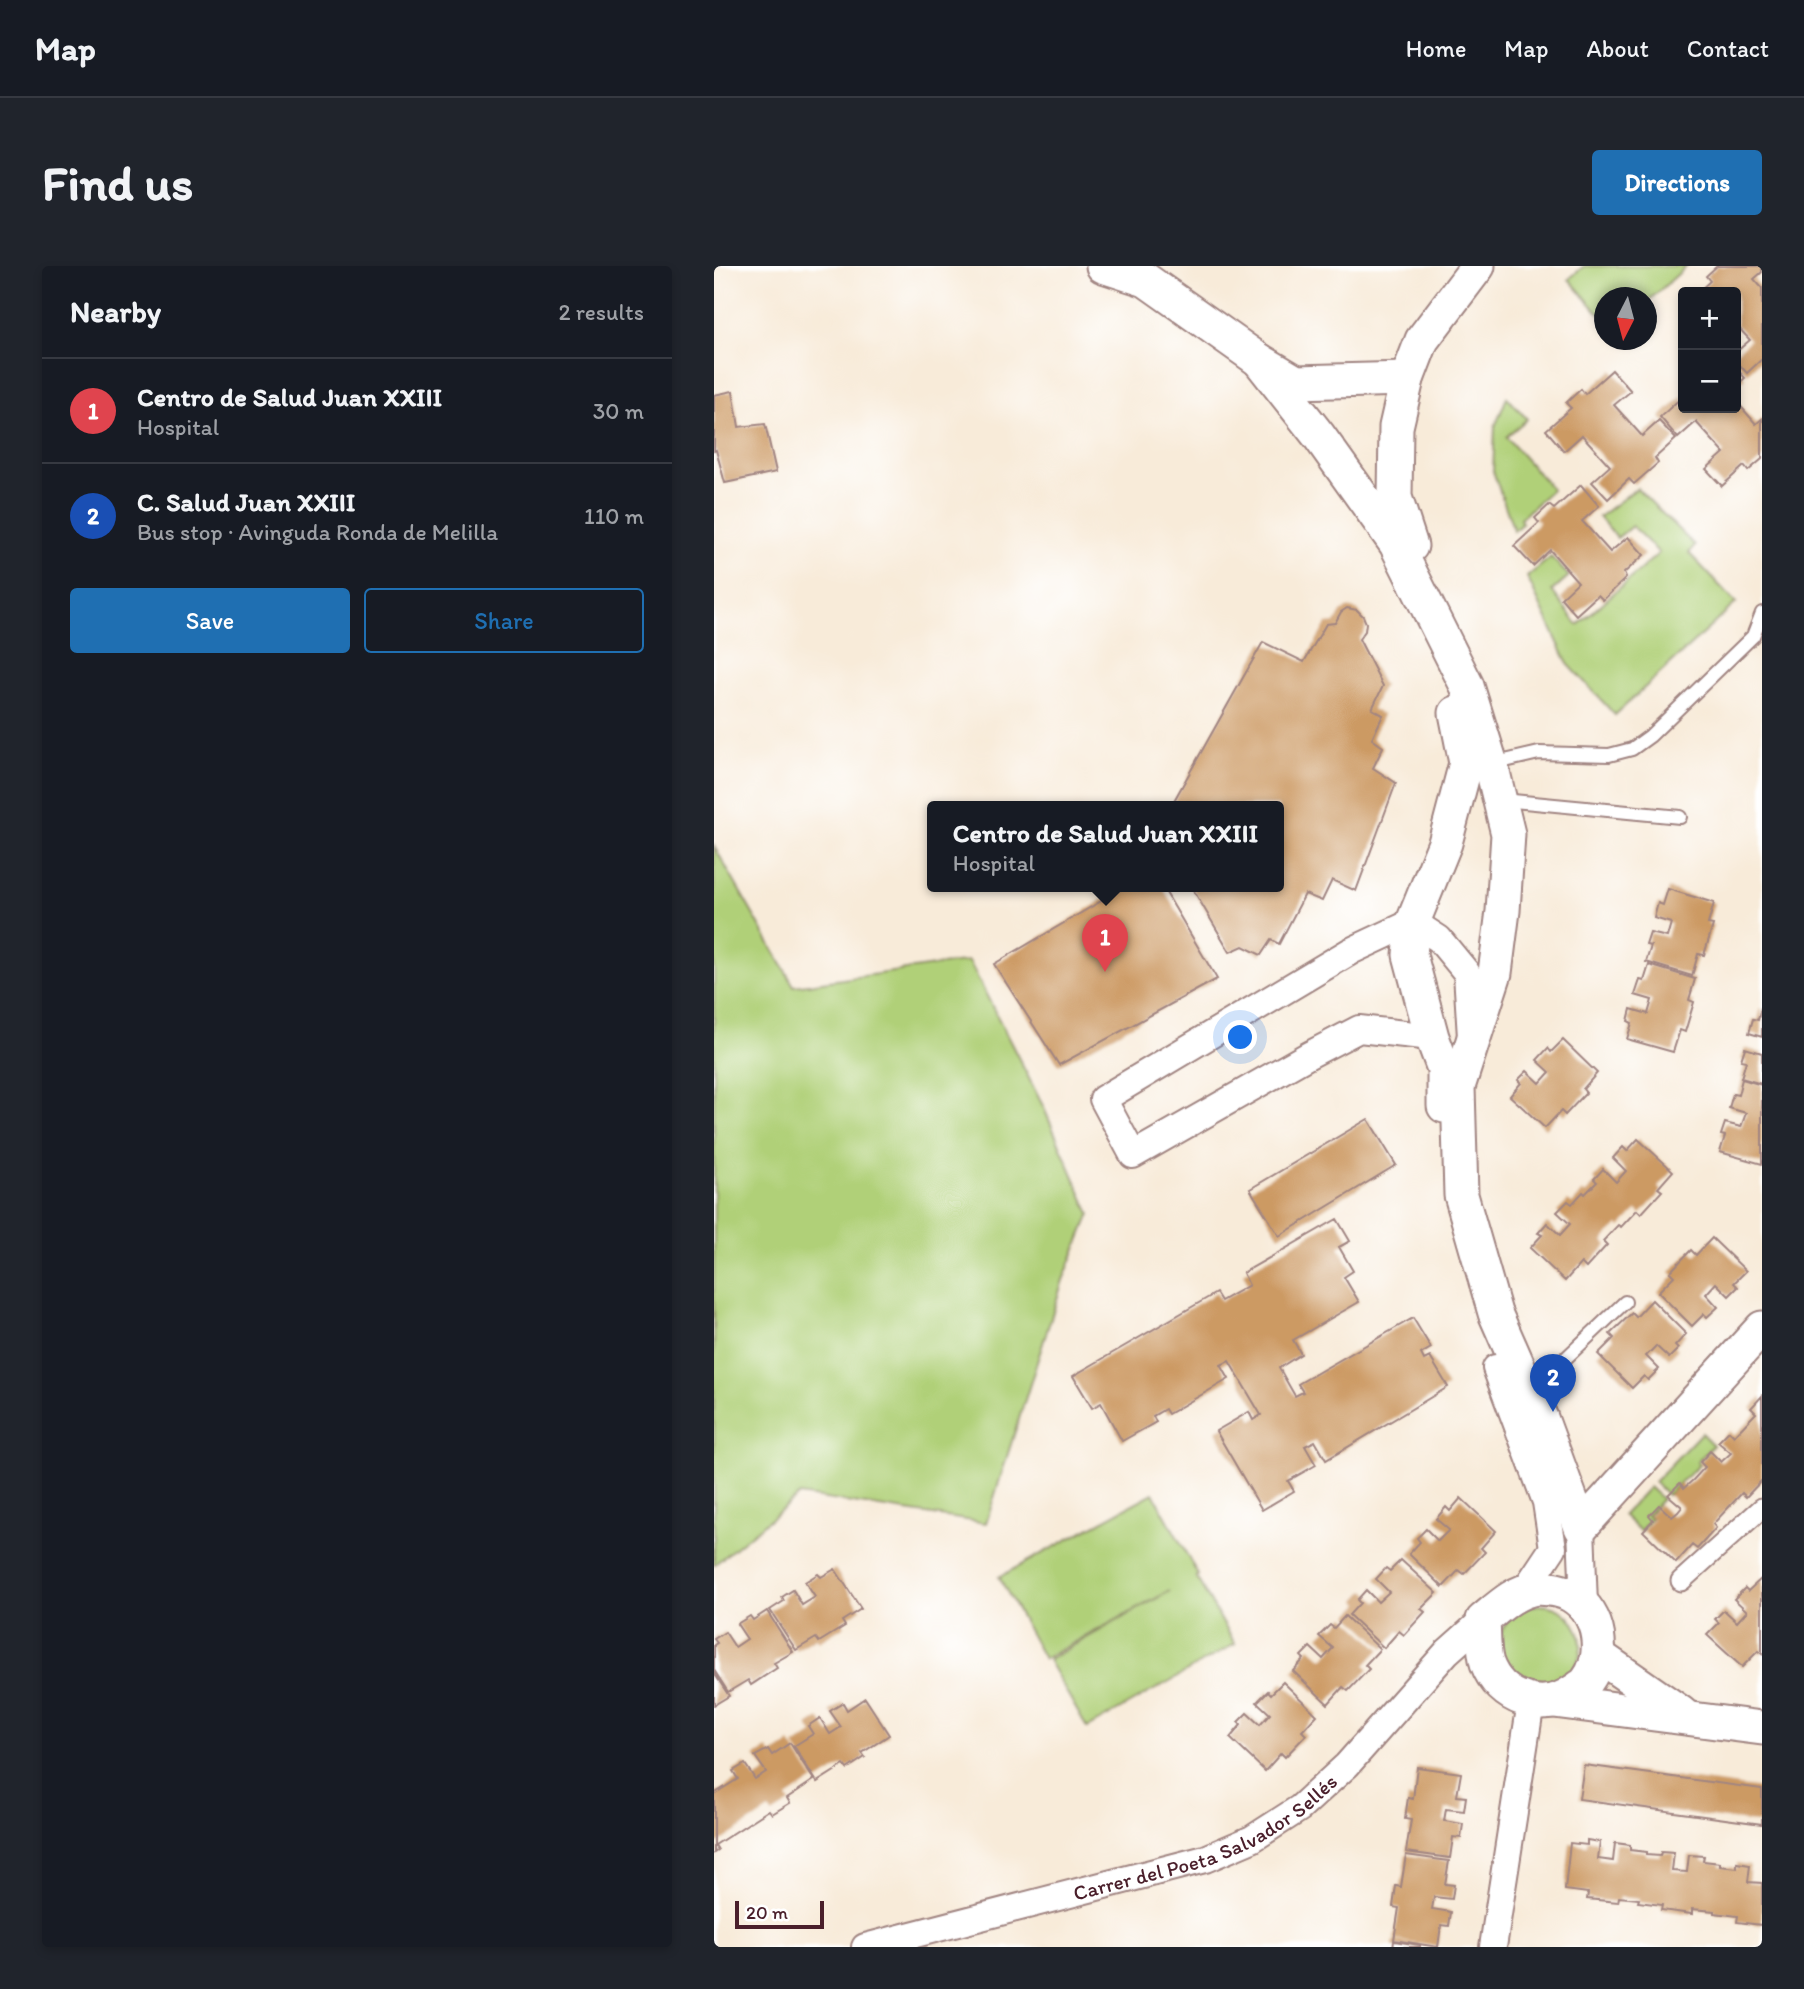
<!DOCTYPE html>
<html lang="en">
<head>
<meta charset="utf-8">
<style>
  body { margin:0; font-family:Itim,sans-serif; background:#20242c; color:#f1f3f6 }
  .controls { position:absolute; right:21px; top:21px; display:grid; overflow:hidden; border-radius:7px; box-shadow:0 4px 10px #0003 }
  .controls button { width:63px; height:63px; display:grid; place-items:center; padding:0; border:0; border-bottom:2px solid #363941; background:#171b24; color:#f1f3f6; font:35px sans-serif }
  .compass { position:absolute; left:880px; top:21px; width:63px; height:63px; border-radius:50%; background:#171b24; box-shadow:0 4px 10px #0003; rotate:186deg }
  .scale { position:absolute; left:21px; bottom:18px; width:89px; box-sizing:border-box; padding-left:7px; border:4px solid #4a1f2b; border-top:0; font-size:19px; line-height:24px; white-space:nowrap; color:#4a1f2b; -webkit-text-stroke:5px #fff; paint-order:stroke }
  .you { position:absolute; left:527px; top:772px; width:24px; height:24px; margin:-18px; border:5px solid #fff; border-radius:50%; background:#1a73e8; box-shadow:0 0 0 10px #1a73e833 }
  .badge { display:grid; place-items:center; width:46px; height:46px; border-radius:50%; background:#1f6fb2; color:#fff; font-size:23px; font-weight:700 }
  .pin { position:absolute; translate:-50% -58px; filter:drop-shadow(0 2px 4px #0008) }
  .pin::after { content:''; position:absolute; top:37px; width:24px; height:21px; background:inherit; clip-path:polygon(0 0,100% 0,50% 100%) }
  .popup { position:absolute; left:213px; top:535px; width:357px; height:91px; box-sizing:border-box; display:grid; place-content:center; border-radius:7px; background:#171b24; filter:drop-shadow(0 2px 5px #0005); font-size:23px; white-space:nowrap; color:#9ea1a6 }
  .popup b { font-size:26px; color:#f1f3f6 }
  .popup::after { content:''; position:absolute; left:50%; top:100%; margin-left:-14px; border:14px solid transparent; border-top-color:#171b24 }
  .list { margin:0; padding:0; list-style:none }
  h2 { display:flex; justify-content:space-between; align-items:center; height:91px; margin:0; padding:0 28px; font-size:30px }
  h2 small { font-size:23px; font-weight:400; color:#9ea1a6 }
  .list li { display:grid; grid-template-columns:46px 1fr auto; gap:21px; align-items:center; box-sizing:border-box; height:105px; padding:0 28px; border-top:2px solid #363941 }
  .list b { display:block; font-size:26px; white-space:nowrap }
  .list p { margin:0; font-size:23px; white-space:nowrap; color:#9ea1a6 }
  .list em { font-size:23px; font-style:normal; color:#9ea1a6 }
  .actions { display:flex; gap:14px; padding:21px 28px }
  .actions a { flex:1; padding:16px 0; border:2px solid #1f6fb2; border-radius:7px; text-align:center; font-size:24px; color:#1f6fb2 }
  .actions .main { background:#1f6fb2; color:#fff }
  .map { position:relative; flex:none; width:1048px; height:1681px; overflow:hidden; border-radius:7px }
  header { display:flex; align-items:center; gap:42px; box-sizing:border-box; height:98px; padding:0 35px; background:#171b24; border-bottom:2px solid #363941 }
  header strong { font-size:33px }
  nav { display:flex; gap:38px; margin-inline-start:auto; font-size:24px }
  .intro { display:flex; align-items:center; justify-content:space-between; box-sizing:border-box; height:168px; padding:0 42px }
  h1 { margin:0; font-size:49px }
  .button { padding:18px 32px; border-radius:7px; background:#1f6fb2; color:#fff; font-size:24px; font-weight:700 }
  main { display:flex; gap:42px; padding:0 42px }
  aside { flex:1; background:#171b24; border-radius:7px; box-shadow:0 4px 10px #0003 }
  .map>svg:first-child { display:block }
  .green { fill:#b0d078; stroke:#7d7852; stroke-width:2 }
  .building { fill:#cc9a64 }
  .lines { fill:none; stroke-linecap:round; stroke-linejoin:round }
  .service-casing { stroke:#a18582; stroke-width:16 }
  .pedestrian-casing { stroke:#a18582; stroke-width:23 }
  .minor-casing { stroke:#a18582; stroke-width:30 }
  .tertiary-casing { stroke:#a18582; stroke-width:37 }
  .service { stroke:#fff; stroke-width:12 }
  .pedestrian { stroke:#fff; stroke-width:19 }
  .minor { stroke:#fff; stroke-width:26 }
  .tertiary { stroke:#fff; stroke-width:33 }
  .labels { text-anchor:middle; dominant-baseline:central; stroke-width:5; stroke-linejoin:round; paint-order:stroke }
  .street-label { font-size:21px; fill:#4a1f2b; stroke:#fff }
</style>
</head>
<body>
<header>
<strong>Map</strong>
<nav><a>Home</a><a>Map</a><a>About</a><a>Contact</a></nav>
</header>
<div class="intro"><h1>Find us</h1><a class="button">Directions</a></div>
<main>
<aside>
<h2>Nearby<small>2 results</small></h2>
<ul class="list">
<li><span class="badge" style="background:#e0444e">1</span><div><b>Centro de Salud Juan XXIII</b><p>Hospital</p></div><em>30 m</em></li>
<li><span class="badge" style="background:#1a4fb4">2</span><div><b>C. Salud Juan XXIII</b><p>Bus stop · Avinguda Ronda de Melilla</p></div><em>110 m</em></li>
</ul>
<div class="actions"><a class="main">Save</a><a>Share</a></div>
</aside>
<div class="map">
<svg width="1048" height="1681" viewBox="0 0 1048 1681">
  <rect width="100%" height="100%" fill="#fff"/>
  <filter id="ink" filterUnits="userSpaceOnUse"><feTurbulence type="fractalNoise" baseFrequency=".0143" numOctaves="2"/><feDisplacementMap in="SourceGraphic" scale="14" xChannelSelector="R" yChannelSelector="G"/><feConvolveMatrix kernelMatrix="1 2 1 2 8 2 1 2 1" color-interpolation-filters="sRGB"/></filter>
  <filter id="wash" filterUnits="userSpaceOnUse"><feTurbulence type="fractalNoise" baseFrequency=".00686" numOctaves="4" result="noise"/><feDisplacementMap in="SourceGraphic" scale="28" xChannelSelector="R" yChannelSelector="G"/><feGaussianBlur stdDeviation="1.57" result="paint"/><feColorMatrix in="noise" values="0 0 0 0 0 0 0 0 0 0 0 0 0 0 0 0 0 1.4 0 .05"/><feComposite in="paint" operator="in"/></filter>
  <g filter="url(#wash)">
    <rect width="100%" height="100%" fill="#f8ebd9"/>
    <g class="green">
      <path d="M870,0H973L933,36L932,32H890V53L855,13Z"/>
      <path d="M793,131L813,153L792,171L838,223L806,253L808,257L800,265L779,205L781,161Z"/>
      <path d="M923,222L981,280L975,287L1022,337L901,449L854,398L813,311L837,291L855,310L838,325L864,359L945,287L918,260L903,272L885,251Z"/>
      <path d="M0,580L80,720L255,695L329,840L376,948L349,1014L272,1257L85,1229L0,1299Z"/>
      <path d="M987,1167L999,1179L983,1196L985,1199L953,1229L940,1216Z"/>
      <path d="M935,1221L948,1233L933,1249L937,1253L926,1265L909,1249Z"/>
      <path d="M439,1227L484,1309L482,1311L521,1378L373,1462L334,1394L456,1325L330,1393L285,1311Z"/>
      <circle cx="826" cy="1380" r="41"/>
    </g>
    <g id="blocks">
      <g class="building">
        <path d="M1003,0H1048V6L1040,13L1048,22V93L1033,107L1022,95V86L1036,74L1022,59V26H984L996,15L992,10Z"/>
        <path d="M1022,102L1031,112L1022,120Z"/>
        <path d="M898,104L917,125L900,139L928,170L945,155L962,173L941,192L944,197L920,218L915,213L894,233L878,216L896,200L868,169L850,185L832,164L857,142L852,137L867,123L871,128Z"/>
        <path d="M19,125L25,161L51,158L62,206L11,217L2,184L0,185V129Z"/>
        <path d="M969,130V142H1022V135L1042,158L1048,153V193L1034,205L1030,200L1008,220L992,203L1010,187L982,156L964,172L946,151Z"/>
        <path d="M867,219L885,240L868,255L896,286L914,271L930,289L910,307L912,312L889,334L884,329L862,349L847,332L864,316L836,284L819,300L800,280L825,257L821,252L835,239L840,243Z"/>
        <path d="M633,342L643,344L649,350L652,357L651,365L645,373L669,420L658,443L669,449L658,473L669,481L659,502L682,517L642,625L618,614L608,635L591,628L565,678L557,674L547,689L529,680L516,686L477,620H564V540H457L549,376L590,396L612,358L621,357L627,346Z"/>
        <path d="M413,620H448L503,713L345,799L280,698Z"/>
        <path d="M954,623L1000,637L994,658L999,659L990,689L984,688L978,710L932,696L937,680L932,679L936,667L953,671L957,657L940,652L944,637L949,639Z"/>
        <path d="M935,699L981,713L975,734L980,736L971,766L966,764L959,786L913,773L918,757L914,755L917,743L934,748L938,734L921,729L926,714L930,715Z"/>
        <path d="M1047,742H1048V771L1035,767L1039,753L1044,754Z"/>
        <path d="M849,774L883,807L869,823L872,827L851,849L847,845L831,862L796,830L807,817L804,814L813,805L826,817L836,806L823,794L834,782L837,786Z"/>
        <path d="M1031,782L1048,787V818L1027,812L1032,795L1027,794Z"/>
        <path d="M1028,813L1048,819V898L1006,886L1011,870L1007,869L1011,857L1027,861L1032,847L1015,842L1019,828L1024,829Z"/>
        <path d="M654,853L682,899L565,970L536,923Z"/>
        <path d="M924,873L959,905L944,922L948,925L927,948L923,944L907,961L904,959L889,975L893,979L872,1002L867,997L851,1015L816,982L828,969L824,967L833,957L846,969L856,958L843,946L854,935L858,938L869,926L871,928L883,916L880,913L889,903L902,916L912,905L899,892L909,881L913,885Z"/>
        <path d="M623,953L636,975L625,981L639,1005L630,1011L645,1036L579,1074L587,1088L565,1102L581,1130L589,1126L584,1118L699,1052L717,1082L707,1088L710,1094L716,1091L734,1121L612,1194L601,1175L591,1180L602,1199L574,1215L580,1225L548,1244L502,1165L535,1146L539,1154L547,1149L515,1095L507,1099L515,1113L454,1148L451,1143L439,1150L442,1156L408,1175L387,1137L378,1142L359,1110L502,1027L507,1035L535,1019L529,1007Z"/>
        <path d="M998,972L1032,1005L1020,1017L1024,1021L1015,1030L1002,1017L992,1028L1004,1041L993,1051L990,1048L978,1060L944,1026L960,1010L956,1006L977,984L982,989Z"/>
        <path d="M938,1034L972,1068L961,1080L964,1083L955,1092L942,1080L932,1090L945,1103L934,1114L930,1110L918,1122L884,1088L900,1072L896,1068L918,1047L922,1051Z"/>
        <path d="M1048,1130V1214L1032,1231L1028,1227L999,1258L1002,1262L983,1283L978,1279L962,1297L929,1265L939,1254L935,1249L945,1239L958,1251L964,1246L968,1241L954,1229L966,1217L970,1222L979,1214L991,1201L986,1196L996,1185L1007,1196L1017,1187L1004,1176L1015,1165L1020,1170L1042,1147L1037,1142Z"/>
        <path d="M747,1232L782,1265L767,1282L771,1286L750,1308L745,1304L729,1321L695,1288L706,1276L703,1272L712,1263L724,1275L735,1264L722,1253L732,1241L736,1245Z"/>
        <path d="M687,1294L723,1327L707,1343L711,1346L690,1369L685,1365L670,1382L635,1349L646,1337L643,1334L652,1324L664,1336L675,1326L662,1313L672,1302L676,1305Z"/>
        <path d="M121,1303L147,1343L128,1355L131,1360L105,1376L102,1372L82,1384L56,1344L70,1335L68,1331L79,1324L88,1339L101,1331L91,1316L104,1308L107,1311Z"/>
        <path d="M1048,1312V1388L1044,1385L1028,1401L993,1369L1005,1357L1001,1353L1010,1344L1023,1356L1033,1345L1020,1333L1031,1322L1034,1325Z"/>
        <path d="M53,1345L79,1386L60,1397L63,1402L37,1419L34,1414L14,1426L0,1404V1379L3,1377L0,1373L11,1366L21,1381L33,1373L23,1358L36,1350L39,1354Z"/>
        <path d="M631,1350L666,1383L651,1399L655,1403L634,1425L629,1421L614,1438L579,1405L590,1393L587,1390L596,1381L609,1393L619,1382L605,1370L616,1359L620,1362Z"/>
        <path d="M0,1407L15,1430L0,1439Z"/>
        <path d="M569,1416L603,1449L588,1465L592,1469L571,1491L567,1487L551,1505L516,1472L527,1459L524,1456L533,1447L546,1459L556,1448L543,1436L554,1425L557,1428Z"/>
        <path d="M151,1432L175,1469L148,1487L151,1491L133,1503L130,1499L103,1516L80,1480L99,1468L94,1460L106,1452L116,1468L127,1461L116,1445L129,1437L133,1444Z"/>
        <path d="M76,1477L100,1514L73,1532L76,1537L58,1548L55,1544L1,1579L4,1584L0,1587V1528L24,1513L19,1505L31,1498L41,1513L52,1506L41,1490L54,1483L58,1489Z"/>
        <path d="M870,1499L1048,1523V1558L865,1533Z"/>
        <path d="M703,1501L747,1507L743,1530L752,1531L750,1545L732,1543L730,1555L749,1558L747,1572L739,1571L736,1592L692,1586L697,1554L691,1553L694,1532L699,1533Z"/>
        <path d="M873,1574L886,1576L884,1593L899,1595L901,1577L916,1579V1584L932,1586V1589L946,1590L947,1586L960,1587L958,1605L973,1606L975,1589L990,1590L989,1595L1006,1597V1600L1023,1602V1597L1036,1599L1034,1616L1048,1617V1659L1023,1656L1024,1650L1001,1647V1645L978,1643V1648L947,1644L948,1639L924,1636L925,1633L905,1631L904,1636L873,1633L874,1627L851,1624L856,1577L873,1579Z"/>
        <path d="M692,1589L735,1595L731,1618L740,1619L738,1633L720,1631L718,1643L737,1646L735,1660L727,1659L724,1681L680,1674L685,1642L679,1641L682,1620L687,1621Z"/>
        <path d="M680,1675L706,1679V1681H679Z"/>
      </g>
    </g>
  </g>
  <g filter="url(#ink)">
    <use href="#blocks" fill-opacity="0" stroke="#a18582" stroke-width="2"/>
    <g class="lines">
      <defs>
        <g id="service">
          <path d="M778,498L825,487L895,489L918,483L936,470L1039,370L1048,347"/>
          <path d="M789,534L966,551"/>
          <path d="M809,1109L852,1092L911,1036"/>
        </g>
        <path id="pedestrian" d="M967,1315L1048,1242"/>
        <g id="minor">
          <path d="M718,771L645,763L595,789L419,889L389,833L637,685L699,656L725,673L753,707L757,771"/>
          <path d="M782,1102L832,1236L839,1282L811,1324"/>
          <path d="M867,1261L870,1339"/>
          <path id="s1" d="M151,1681L491,1593L538,1573L586,1542L633,1499L733,1386L769,1354"/>
          <path d="M779,1681L817,1436"/>
        </g>
        <g id="tertiary">
          <path d="M389,0L432,14L545,94L582,116L693,113"/>
          <path d="M545,94L605,170L682,278L753,420L777,498L794,568L789,645L781,707L744,821L747,929L781,1047L827,1152L867,1261L1048,1062"/>
          <path d="M697,280L681,231L682,161L693,113L708,74L764,0"/>
          <path d="M730,840V803L718,771L696,689L699,656L731,577L752,497L742,447"/>
          <path d="M822,1322C835,1323 847,1323 858,1330C887,1348 892,1389 873,1415C870,1419 864,1422 860,1425C829,1448 786,1433 773,1397C769,1385 770,1367 769,1354C786,1340 800,1326 822,1322Z"/>
          <path d="M885,1390L967,1447"/>
          <path d="M840,1435L1048,1462"/>
        </g>
      </defs>
      <use href="#service" class="service-casing"/>
      <use href="#pedestrian" class="pedestrian-casing"/>
      <use href="#minor" class="minor-casing"/>
      <use href="#tertiary" class="tertiary-casing"/>
      <use href="#service" class="service"/>
      <use href="#pedestrian" class="pedestrian"/>
      <use href="#minor" class="minor"/>
      <use href="#tertiary" class="tertiary"/>
    </g>
  </g>
  <g class="labels">
    <g class="street-label">
      <text stroke="none"><textPath href="#s1" startOffset="360">Carrer del Poeta Salvador Sellés</textPath></text>
    </g>
  </g>
</svg>
<div class="controls">
<button>+</button>
<button>−</button>
</div>
<svg class="compass" viewBox="-18 -18 36 36"><path d="M0-13l5 13h-10z" fill="#e53935"/><path d="M0 13l5-13h-10z" fill="#9ea1a6"/></svg>
<div class="scale">20 m</div>
<div class="you"></div>
<div class="pin badge" style="left:391px;top:706px;background:#e0444e">1</div>
<div class="popup"><b>Centro de Salud Juan XXIII</b>Hospital</div>
<div class="pin badge" style="left:839px;top:1146px;background:#1a4fb4">2</div>
</div>
</main>
</body>
</html>
